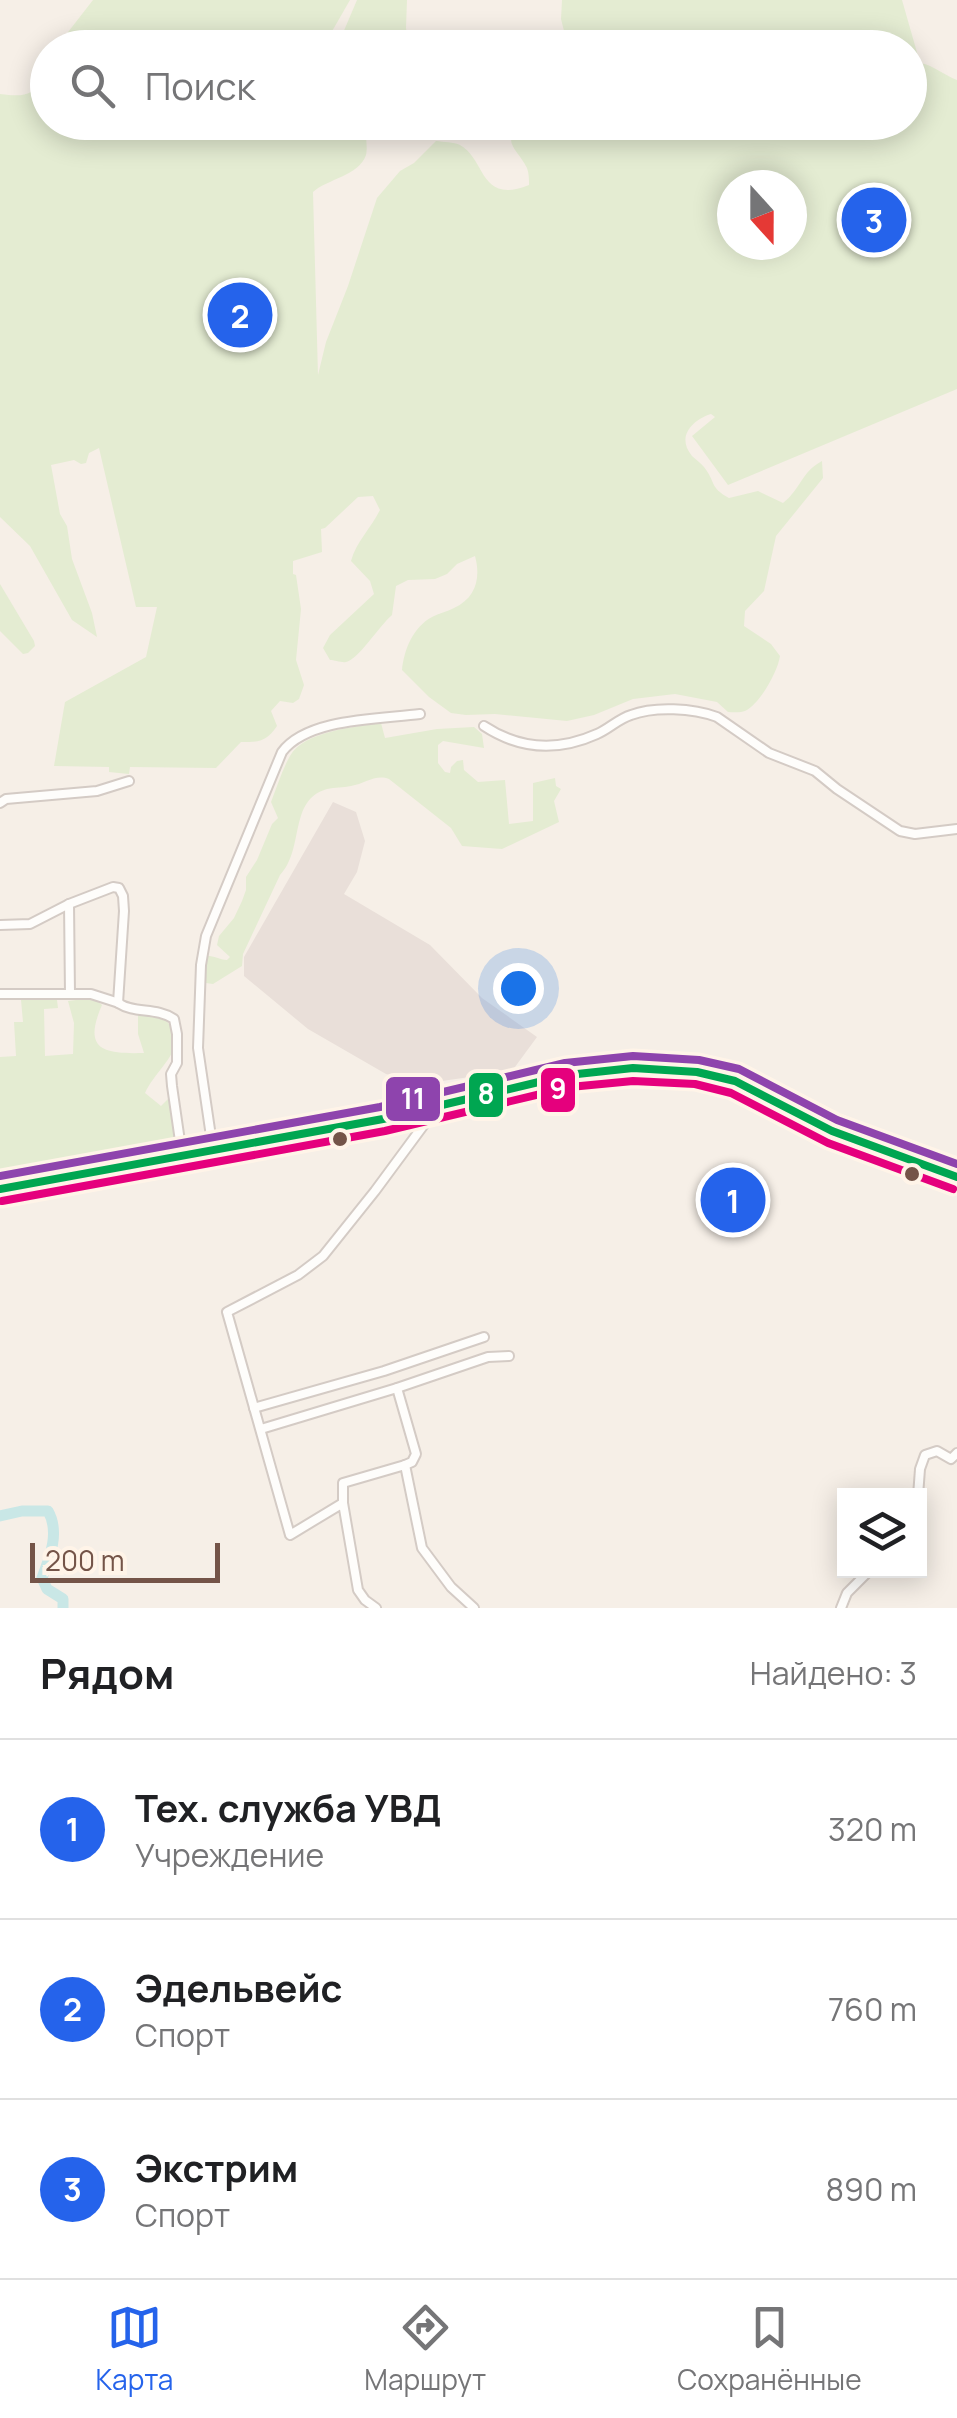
<!DOCTYPE html>
<html lang="ru">
<head>
<meta charset="utf-8">
<style>
  body { margin:0; font-family:Manrope,sans-serif; background:#f2f2f2; color:#202124 }
  .controls { position:absolute; right:30px; bottom:30px; display:grid; overflow:hidden; border-radius:0px; box-shadow:0 5px 25px #0003 }
  .controls button { width:90px; height:90px; display:grid; place-items:center; padding:0; border:0; border-bottom:2px solid #e0e0e0; background:#fff; color:#202124; font:50px sans-serif }
  .compass { position:absolute; left:717px; top:170px; width:90px; height:90px; border-radius:50%; background:#fff; box-shadow:0 5px 25px #0003; rotate:159deg }
  .scale { position:absolute; left:30px; bottom:25px; width:190px; box-sizing:border-box; padding-left:10px; border:5px solid #745448; border-top:0; font-size:28px; line-height:35px; white-space:nowrap; color:#745448; -webkit-text-stroke:8px #fff4e8; paint-order:stroke }
  .you { position:absolute; left:518px; top:988px; width:35px; height:35px; margin:-25px; border:8px solid #fff; border-radius:50%; background:#1a73e8; box-shadow:0 0 0 15px #1a73e833 }
  .badge { display:grid; place-items:center; width:65px; height:65px; border-radius:50%; background:#2563eb; color:#fff; font-size:32px; font-weight:700 }
  .pin { position:absolute; translate:-50% -50%; border:5px solid #fff; box-shadow:0 2px 10px #0006 }
  .list { margin:0; padding:0; list-style:none }
  h2 { display:flex; justify-content:space-between; align-items:center; height:130px; margin:0; padding:0 40px; font-size:42px }
  h2 small { font-size:32px; font-weight:400; color:#757577 }
  .list li { display:grid; grid-template-columns:65px 1fr auto; gap:30px; align-items:center; box-sizing:border-box; height:180px; padding:0 40px; border-top:2px solid #e0e0e0 }
  .list b { display:block; font-size:38px; white-space:nowrap }
  .list p { margin:0; font-size:32px; white-space:nowrap; color:#757577 }
  .list em { font-size:32px; font-style:normal; color:#757577 }
  .icon { flex:none; width:55px; height:55px; fill:none; stroke:currentColor; stroke-width:2; stroke-linecap:round; stroke-linejoin:round }
  .map { position:relative; flex:none; width:957px; height:1608px; overflow:hidden }
  .search { position:absolute; background:#fff; box-shadow:0 5px 25px #0003; left:30px; right:30px; top:30px; height:110px; display:flex; align-items:center; gap:25px; box-sizing:border-box; padding:0 35px; border-radius:55px; color:#757577; font-size:38px }
  .sheet { height:670px; background:#fff }
  nav { display:flex; justify-content:space-around; align-items:center; box-sizing:border-box; height:140px; border-top:2px solid #e0e0e0; background:#fff; font-size:28px; color:#757577 }
  nav a { display:grid; justify-items:center; gap:5px }
  nav .on { color:#2563eb }
  .map>svg:first-child { display:block }
  .industrial { fill:#e9dfd9 }
  .green { fill:#e4ecd2; fill-rule:evenodd }
  .lines { fill:none; stroke-linecap:round; stroke-linejoin:round }
  .river { stroke:#c9e7e6; stroke-width:11 }
  .street-casing { stroke:#d4cbc5; stroke-width:12 }
  .secondary-casing { stroke:#d5cac4; stroke-width:15 }
  .street { stroke:#fefdfb; stroke-width:8 }
  .secondary { stroke:#fefdfb; stroke-width:10 }
  .bus-1-casing { stroke:#fff4e8; stroke-width:15 }
  .bus-2-casing { stroke:#fff4e8; stroke-width:15 }
  .bus-3-casing { stroke:#fff4e8; stroke-width:15 }
  .bus-1 { stroke:#00a651; stroke-width:8 }
  .bus-2 { stroke:#e5007d; stroke-width:8 }
  .bus-3 { stroke:#8e44ad; stroke-width:8 }
  .bus-dot { fill:#745448; stroke:#fff4e8; stroke-width:4 }
  .line-badge { stroke:#fff4e8; stroke-width:4 }
  .badge-label { font-size:28px; text-anchor:middle; font-weight:bold; fill:#fff }
</style>
</head>
<body>
<div class="map">
<svg width="957" height="1608" viewBox="0 0 957 1608">
  <rect width="100%" height="100%" fill="#f6efe7"/>
  <path class="industrial" d="M333,802L356,812L365,841L357,872L344,894L430,945L482,998L537,1037L512,1071L421,1084L386,1074L308,1029L244,976V957Z"/>
  <g class="green">
    <path d="M93,0H350L323,47H60L65,36Z"/>
    <path d="M357,0H407L406,28L409,47H337Z"/>
    <path d="M562,0H902L920,63C933,65 944,75 957,80V389L728,485L692,436L715,417L711,414C692,420 676,437 692,456C696,460 701,463 704,467C716,482 709,487 729,498L758,491L783,503C801,489 801,472 822,461L823,478L776,536L764,591L745,611L744,626L771,644L780,656C778,671 760,704 745,711C740,713 733,712 728,712L717,702L675,694L633,699L594,715L567,721L495,714L466,715L451,713L429,697L402,670C404,650 413,627 432,617C439,613 447,612 454,608C476,598 481,578 475,556L457,564L447,574L435,579L408,580L396,586L392,615C380,625 358,660 346,662C342,663 334,660 330,660L323,648L330,635L374,594L370,581L351,561C356,542 371,528 380,510L373,496L358,497L325,528L321,529L322,552L293,561V574L296,575L301,609L296,660L304,685L299,699L293,703L280,701L271,711L277,726C266,742 259,742 241,742L216,768L130,767L129,774L109,772V767L54,766L65,702L146,657L157,607H136L99,448L89,453L86,463L81,464L74,460L51,465L60,514L67,526L72,559L92,613L97,637L72,620L30,546L0,517V94C24,97 30,96 47,79L48,122L365,123C365,132 368,147 366,155C359,176 327,179 313,192L318,375L326,342L348,286L377,198L400,171L414,163L436,141C443,142 454,142 460,145C486,159 479,205 529,185C529,179 529,174 527,168C519,150 501,144 518,123L910,122V48L568,47L561,19ZM792,185V245H732V185Z"/>
    <path d="M0,584L34,641L35,646L28,653L23,654L0,631Z"/>
    <path d="M381,723L385,738L437,729L474,727L482,734L484,748L443,741L438,745V763L445,772L450,773L451,767L457,761L463,760L464,770L478,782L505,780L509,824L533,821V783L555,778L556,786L561,789L554,801L559,822L502,849L462,846L451,828L389,779C375,774 365,784 351,786C343,788 335,787 327,789C288,800 305,849 280,875L243,954L242,966L213,984L206,983L203,979L205,956C213,955 219,960 227,960L230,957L217,945L219,936L234,918L242,901L246,890V877L257,860L272,824L278,818L271,802C277,787 282,770 290,756C304,731 355,727 381,723Z"/>
    <path d="M84,999L97,1001L102,1005C82,1051 104,1054 144,1053L138,1034V1013L161,1016C196,1045 157,1066 145,1093L161,1106L170,1097L176,1148L113,1158L95,1167L0,1183V1057L16,1056L14,1022H23L21,1000H57L58,1008L44,1009L45,1056L73,1054L74,1023L68,1001Z"/>
  </g>
  <g class="lines">
    <path class="river" d="M0,1516L22,1511H48C60,1532 50,1557 42,1578L47,1589L63,1599V1608"/>
    <defs>
      <g id="street">
        <path d="M484,726C519,749 557,752 597,734C609,729 618,719 631,715C654,706 693,708 717,717L769,753L815,771L837,789L900,831L915,834L957,829"/>
        <path d="M0,803L6,799L97,791L129,781"/>
        <path d="M69,904L70,994"/>
        <path d="M0,925L30,924L69,904L113,887L119,888L123,896L124,911L118,1003C135,1014 156,1007 174,1019L177,1034V1063L171,1074L172,1086L182,1155"/>
        <path d="M0,994H91L119,1003"/>
        <path d="M213,1150L198,1048L201,965L206,936L282,752C307,718 380,719 420,714"/>
        <path d="M254,1408L384,1371L484,1337"/>
        <path d="M261,1429L397,1388L488,1357L509,1356"/>
        <path d="M405,1465L422,1548L451,1587L474,1608"/>
        <path d="M918,1496L920,1469L925,1455L937,1451L951,1459L957,1453"/>
        <path d="M343,1503V1483L405,1465L412,1462L416,1454L397,1388"/>
        <path d="M376,1608L365,1600L358,1590L343,1503L290,1535L227,1312L298,1275L323,1256L375,1191L437,1107"/>
        <path d="M841,1608L847,1593L870,1570"/>
      </g>
      <path id="secondary" d="M0,1189L383,1119L568,1075L633,1068L697,1072L735,1081L832,1131L957,1177"/>
    </defs>
    <use href="#street" class="street-casing"/>
    <use href="#secondary" class="secondary-casing"/>
    <use href="#street" class="street"/>
    <use href="#secondary" class="secondary"/>
    <defs>
      <path id="bus-1" d="M0,1189L383,1119L568,1075L633,1068L697,1072L735,1081L832,1131L957,1177"/>
      <path id="bus-2" d="M2,1201L385,1131L570,1087L633,1081L695,1084L731,1093L828,1143L953,1189"/>
      <path id="bus-3" d="M0,1176L380,1107L565,1063L633,1056L699,1060L739,1069L837,1120L957,1164"/>
    </defs>
    <use href="#bus-1" class="bus-1-casing"/>
    <use href="#bus-2" class="bus-2-casing"/>
    <use href="#bus-3" class="bus-3-casing"/>
    <use href="#bus-1" class="bus-1"/>
    <use href="#bus-2" class="bus-2"/>
    <use href="#bus-3" class="bus-3"/>
  </g>
  <g class="bus-dot">
    <circle cx="340" cy="1139" r="9"/>
    <circle cx="912" cy="1174" r="9"/>
  </g>
  <g class="line-badge">
    <rect x="539" y="1066" width="38" height="48" rx="10" fill="#e5007d"/>
    <rect x="467" y="1071" width="38" height="48" rx="10" fill="#00a651"/>
    <rect x="384" y="1075" width="58" height="48" rx="10" fill="#8e44ad"/>
  </g>
  <g class="badge-label">
    <text x="558" y="1099">9</text>
    <text x="486" y="1104">8</text>
    <text x="413" y="1109">11</text>
  </g>
</svg>
<div class="controls">
<button><svg class="icon" aria-label="layers" viewBox="0 0 24 24"><path d="M12 4l9 5-9 5-9-5zM3 14l9 5 9-5"/></svg></button>
</div>
<svg class="compass" viewBox="-18 -18 36 36"><path d="M0-13l5 13h-10z" fill="#e53935"/><path d="M0 13l5-13h-10z" fill="#757577"/></svg>
<div class="scale">200 m</div>
<div class="you"></div>
<div class="pin badge" style="left:733px;top:1200px">1</div>
<div class="pin badge" style="left:240px;top:315px">2</div>
<div class="pin badge" style="left:874px;top:220px">3</div>
<div class="search"><svg class="icon" aria-label="search" viewBox="0 0 24 24"><circle cx="10" cy="10" r="6"/><path d="M15 15l6 6"/></svg>Поиск</div>
</div>
<section class="sheet">
<h2>Рядом<small>Найдено: 3</small></h2>
<ul class="list">
<li><span class="badge">1</span><div><b>Тех. служба УВД</b><p>Учреждение</p></div><em>320 m</em></li>
<li><span class="badge">2</span><div><b>Эдельвейс</b><p>Спорт</p></div><em>760 m</em></li>
<li><span class="badge">3</span><div><b>Экстрим</b><p>Спорт</p></div><em>890 m</em></li>
</ul>
</section>
<nav>
<a class="on"><svg class="icon" aria-label="map" viewBox="0 0 24 24"><path d="M3 6l6-2 6 2 6-2v14l-6 2-6-2-6 2zM9 4v14M15 6v14"/></svg>Карта</a>
<a><svg class="icon" aria-label="directions" viewBox="0 0 24 24"><path d="M12 3l9 9-9 9-9-9zM9 14v-3h6M13 9l2 2-2 2"/></svg>Маршрут</a>
<a><svg class="icon" aria-label="saved" viewBox="0 0 24 24"><path d="M7 4h10v16l-5-4-5 4z"/></svg>Сохранённые</a>
</nav>
</body>
</html>
